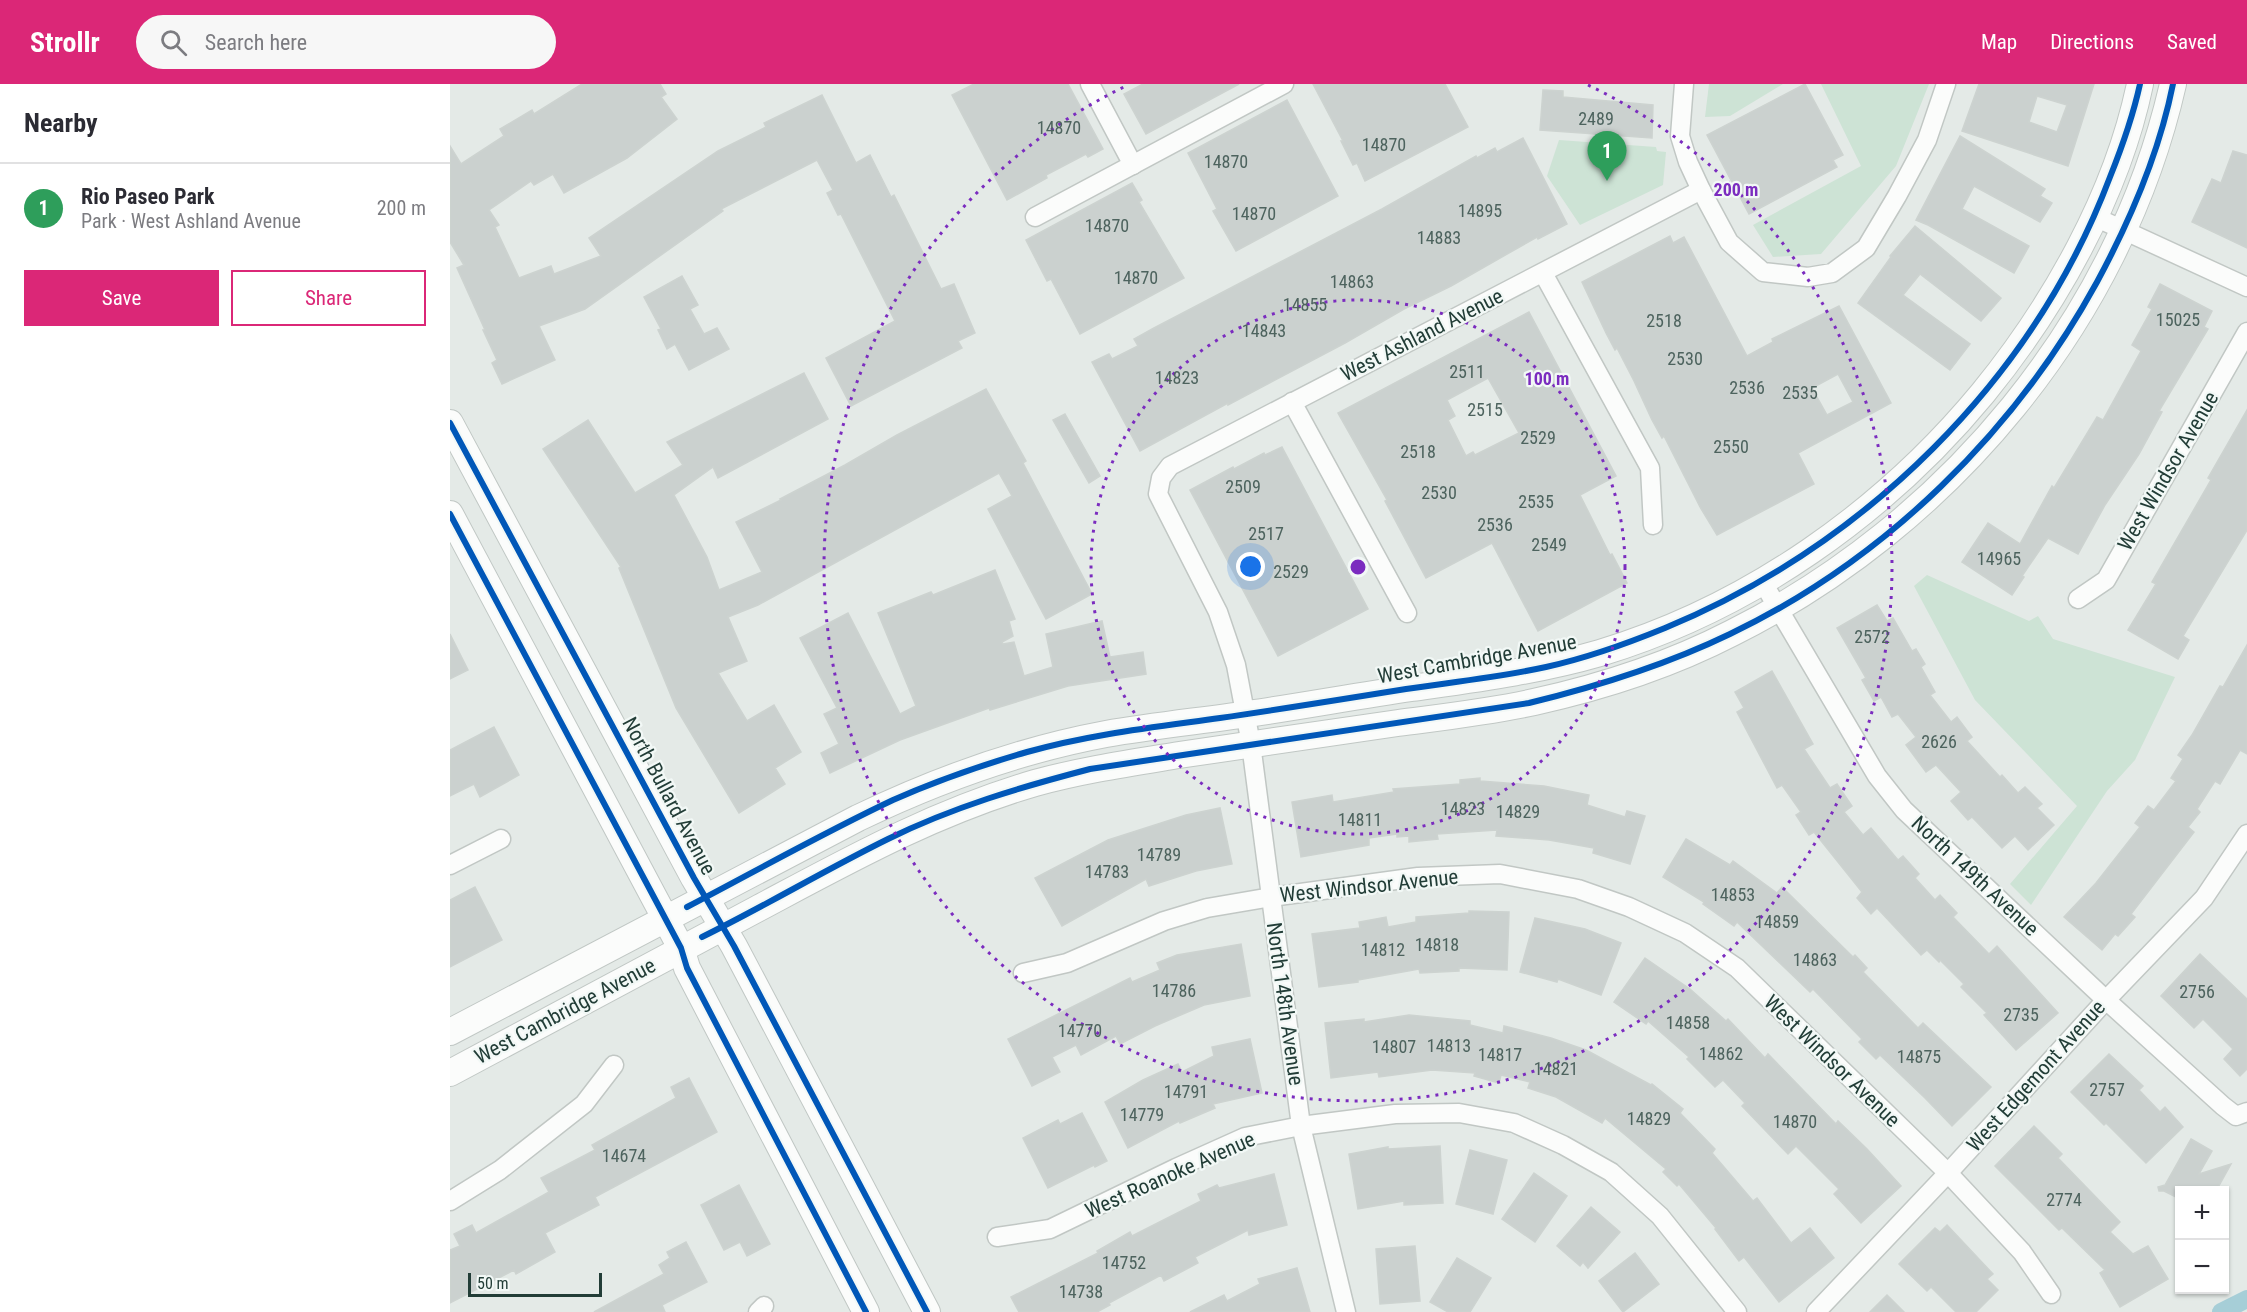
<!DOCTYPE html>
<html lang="en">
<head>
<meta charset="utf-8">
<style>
  body { margin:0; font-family:"Roboto Condensed",sans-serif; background:#f7f7f7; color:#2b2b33 }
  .controls { position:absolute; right:18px; bottom:18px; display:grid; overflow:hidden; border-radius:0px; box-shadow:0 2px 4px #0004 }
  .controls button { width:54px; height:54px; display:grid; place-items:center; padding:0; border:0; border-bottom:2px solid #e1e1e2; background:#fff; color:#2b2b33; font:30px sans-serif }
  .scale { position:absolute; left:18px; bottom:15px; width:134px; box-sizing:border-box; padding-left:6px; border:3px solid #223d37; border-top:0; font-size:16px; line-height:21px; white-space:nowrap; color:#223d37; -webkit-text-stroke:4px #f2f8f6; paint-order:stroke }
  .you { position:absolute; left:801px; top:483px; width:21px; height:21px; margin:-15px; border:4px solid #fff; border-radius:50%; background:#1a73e8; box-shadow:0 0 0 9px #1a73e833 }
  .badge { display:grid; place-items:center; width:39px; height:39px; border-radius:50%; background:#db2777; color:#fff; font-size:20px; font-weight:700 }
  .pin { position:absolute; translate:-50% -50px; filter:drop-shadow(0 2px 3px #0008) }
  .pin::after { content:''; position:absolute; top:32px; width:21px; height:18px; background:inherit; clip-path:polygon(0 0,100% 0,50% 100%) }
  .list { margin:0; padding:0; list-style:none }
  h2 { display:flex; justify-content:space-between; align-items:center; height:78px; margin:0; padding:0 24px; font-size:26px }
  h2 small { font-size:20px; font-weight:400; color:#7c7c81 }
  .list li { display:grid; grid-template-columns:39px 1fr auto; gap:18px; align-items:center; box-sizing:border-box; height:90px; padding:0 24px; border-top:2px solid #e1e1e2 }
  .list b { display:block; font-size:22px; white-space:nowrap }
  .list p { margin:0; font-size:20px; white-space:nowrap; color:#7c7c81 }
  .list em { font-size:20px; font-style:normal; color:#7c7c81 }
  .actions { display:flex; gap:12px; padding:18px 24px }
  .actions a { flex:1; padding:14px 0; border:2px solid #db2777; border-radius:0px; text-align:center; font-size:21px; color:#db2777 }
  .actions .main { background:#db2777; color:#fff }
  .icon { flex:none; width:33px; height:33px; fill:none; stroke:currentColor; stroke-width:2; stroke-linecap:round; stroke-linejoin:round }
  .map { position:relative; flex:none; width:1797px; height:1228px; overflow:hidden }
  header { display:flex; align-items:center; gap:36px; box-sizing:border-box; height:84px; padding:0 30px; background:#db2777; color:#fff }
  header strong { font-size:28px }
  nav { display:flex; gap:33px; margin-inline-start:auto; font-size:21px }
  .search { width:420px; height:54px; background:#f7f7f7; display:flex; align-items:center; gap:15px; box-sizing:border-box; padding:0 21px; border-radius:33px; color:#7c7c81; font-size:22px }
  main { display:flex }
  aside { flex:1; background:#fff }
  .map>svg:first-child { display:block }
  .green { fill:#cde3d5 }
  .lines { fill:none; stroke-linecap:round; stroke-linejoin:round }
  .canal { stroke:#a6ced7; stroke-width:18 }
  .building { fill:#cbd1cf; stroke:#cdd3d0; stroke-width:1.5; fill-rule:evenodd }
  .street-casing { stroke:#c1c7c4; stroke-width:21 }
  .secondary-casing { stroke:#c0c7c4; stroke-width:28 }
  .street { stroke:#fbfcfb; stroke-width:18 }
  .secondary { stroke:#fbfcfb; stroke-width:26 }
  .cycleway-casing { stroke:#f2f8f6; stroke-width:10 }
  .cycleway { stroke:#0057b8; stroke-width:6 }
  .ring { fill:none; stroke:#7b2cbf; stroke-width:3; stroke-dasharray:3 6 }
  .labels { text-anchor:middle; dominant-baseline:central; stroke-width:4.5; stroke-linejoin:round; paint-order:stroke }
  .number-label { font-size:18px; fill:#4d635e }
  .street-label { font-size:21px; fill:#223d37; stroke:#f2f8f6 }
  .centre { fill:#7b2cbf; stroke:#f2f8f6; stroke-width:3 }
  .ring-label { font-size:18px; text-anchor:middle; font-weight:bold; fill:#7b2cbf; stroke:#f2f8f6; stroke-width:4.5; stroke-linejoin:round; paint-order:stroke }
</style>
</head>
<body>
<header>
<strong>Strollr</strong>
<div class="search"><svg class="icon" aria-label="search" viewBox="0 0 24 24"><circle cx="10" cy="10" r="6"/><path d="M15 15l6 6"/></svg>Search here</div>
<nav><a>Map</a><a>Directions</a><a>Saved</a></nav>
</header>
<main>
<aside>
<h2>Nearby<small></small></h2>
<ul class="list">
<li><span class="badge" style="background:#2e9e5b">1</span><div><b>Rio Paseo Park</b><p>Park · West Ashland Avenue</p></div><em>200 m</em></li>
</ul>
<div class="actions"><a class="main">Save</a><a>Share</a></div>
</aside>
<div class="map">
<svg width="1797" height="1228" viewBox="0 0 1797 1228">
  <rect width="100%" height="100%" fill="#e4eae7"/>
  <g class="green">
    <path d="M1259,0H1333L1280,32L1255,33Z"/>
    <path d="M1371,0H1479L1446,82L1371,170L1323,173L1303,141L1411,82Z"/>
    <path d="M1109,56L1206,63L1207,67L1216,68L1213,101L1130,141L1097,92Z"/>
    <path d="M1477,491L1579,537L1588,532L1603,555L1725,593L1685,676L1657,707L1581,821L1560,800L1627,722L1525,616L1464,502Z"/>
  </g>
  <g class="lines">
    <path class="canal" d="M1771,1228L1797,1215"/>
  </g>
  <g class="building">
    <path d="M132,0H210L216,10L211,13L227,35L177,74L114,109L103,90L84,101L81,97L39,126L49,141L45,143L69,194L101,182L104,190L151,172L139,154L268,67L316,43L314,39L372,11L406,79L420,71L441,113L444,111L491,205L504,200L525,249L508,257L512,264L401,322L376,274L445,237L391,130L388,131L377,109L383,106L367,76L271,125L273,127L135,225L89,242L105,276L52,300L42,279L47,276L33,246H35L7,184L14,181L0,158V62L11,80L54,52L50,45L82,26L84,30Z"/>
    <path d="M524,0H618L653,65L638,73L636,70L596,91L597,94L557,116L502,11Z"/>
    <path d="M693,0H789L696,50L674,10Z"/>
    <path d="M863,0H995L1018,43L915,97L907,79L903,81L891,57H893Z"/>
    <path d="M1355,0L1393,71L1383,76L1387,83L1299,130L1257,51Z"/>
    <path d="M1529,0H1644L1618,82L1512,47ZM1587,12L1617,21L1607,48L1579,38Z"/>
    <path d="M1093,6L1113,7V13L1203,21L1202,54L1090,46Z"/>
    <path d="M837,16L888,112L786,167L763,127L767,125L738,69Z"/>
    <path d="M1510,52L1595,105L1590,112L1602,119L1590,138L1524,102L1512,125L1579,162L1564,189L1478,141L1466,136Z"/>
    <path d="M1073,54L1117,140L1088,155L1087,153L1001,202L954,225L895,259L778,321V319L690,367L642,278L659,270L662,275L688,262L684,255L704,244L932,125L1026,72L1027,74L1045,64L1047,68Z"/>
    <path d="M1783,67L1797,71V164L1742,138L1762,95L1771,99Z"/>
    <path d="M682,99L692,116L689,118L734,194L630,250L601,195L597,197L576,156Z"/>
    <path d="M1465,142L1551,214L1531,237L1470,190L1453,211L1520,260L1500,286L1408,219L1441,173L1440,172Z"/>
    <path d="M1220,152L1223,159L1234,153L1297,272L1323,258L1322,255L1389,222L1441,319L1348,369L1364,400L1267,451L1250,423L1214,352L1212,354L1202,336L1184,297L1167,264L1165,266L1156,249L1132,198ZM1388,290L1403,318L1377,331L1362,304Z"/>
    <path d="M232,192L248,221L240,225L254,250L267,244L279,265L239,286L225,260L217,265L208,246L211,245L194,213Z"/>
    <path d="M1710,200L1762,227L1754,243L1758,245L1709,327L1712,328L1689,370L1655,421L1628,470L1598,454L1572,492L1574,493L1562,511L1512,478L1538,439L1570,460L1602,402L1604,404L1647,333L1653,336L1691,267L1682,261L1702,225L1698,223Z"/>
    <path d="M1079,228L1166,392L1130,411L1160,471L1162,470L1177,499L1088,547L1042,459L976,494L935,417L937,416L888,329ZM1038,294L1069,349L1025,371L1023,368L1016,372L998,336L1005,332L997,316Z"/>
    <path d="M354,289L378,335L268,394L263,383L224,411L257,473L269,506L312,488L286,438L331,416L330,415L395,381L447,351L536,305L576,377L573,379L642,510L596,535L538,425L562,412L549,389L308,521L278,533L297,577L268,589L297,637L324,621L351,668L325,684L335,700L289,729L226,624L169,484L171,483L93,365L138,336L185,409L233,381L217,358Z"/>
    <path d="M1797,326V446L1733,552L1739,556L1728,575L1678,546L1706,500L1702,498L1761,396L1758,394Z"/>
    <path d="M615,330L650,392L639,399L603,336Z"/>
    <path d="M832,363L918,525L828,572L740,406L783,383L784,385L814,369L815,371Z"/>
    <path d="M545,486L565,535L559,537L563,552L552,558L553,560L564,558L574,592L603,583L596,550L652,537L660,573L693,568L696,590L618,602L540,626L539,624L450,656L380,689L371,669L389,660L374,630L387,624L350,554L398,529L450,630L466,622L428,529L481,508L483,511Z"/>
    <path d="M1427,521L1437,537L1443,534L1462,567L1466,565L1475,580L1471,583L1485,608L1480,611L1501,638L1507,633L1522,653L1517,657L1550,693L1552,691L1568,709L1575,703L1592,720L1587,724L1604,741L1578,766L1565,752L1552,764L1522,733L1518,736L1501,717L1511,708L1486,681L1476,688L1456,661L1466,653L1448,630L1442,633L1431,613L1424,617L1412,596L1416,594L1387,544Z"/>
    <path d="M0,550L18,586L0,595Z"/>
    <path d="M1797,561V670L1790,666L1770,700L1765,697L1747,725L1750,728L1738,743L1744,748L1681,830L1685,833L1668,852L1665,850L1652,866L1614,833L1646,799L1690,743L1685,739L1698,722L1704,726L1726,697L1721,694L1733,675L1728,671L1742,651L1770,602L1773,603Z"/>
    <path d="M1322,587L1363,660L1354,665L1380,704L1387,700L1402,722L1394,728L1413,751L1421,744L1448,776L1453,772L1469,790L1465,794L1485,816L1490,811L1507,829L1503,833L1539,870L1547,862L1608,929L1566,966L1534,931L1537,929L1511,903L1514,900L1490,876L1489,878L1477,866L1471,871L1427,824L1421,830L1407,814L1412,808L1364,748L1359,751L1346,731L1351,728L1332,701L1327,704L1287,628L1294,624L1285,608Z"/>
    <path d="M44,643L69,691L30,713L24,700L0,712V666Z"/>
    <path d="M1030,694V697L1094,702L1139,711L1137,721L1175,733L1177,727L1195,732L1180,780L1143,769L1144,764L1099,756L1046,752L1047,746L987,750L988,755L959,758V752L947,753V750L919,754V761L851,773L842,718L882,711L883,718L944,708L943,705L1010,700V696Z"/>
    <path d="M770,724L782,780L746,787L699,802L696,795L612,842L585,794L658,756L736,731Z"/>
    <path d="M1236,755L1280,781L1283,777L1327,809L1332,803L1403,873L1405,871L1417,884L1413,888L1468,944L1473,939L1541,1003L1502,1042L1475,1014L1430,971L1426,975L1409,958L1412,955L1363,905L1360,908L1287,838L1284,842L1253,820L1254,818L1213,793Z"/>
    <path d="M25,803L52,856L0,883V816Z"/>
    <path d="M1019,827L1059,828L1057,886L1009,884V887L970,889L969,885L908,896V898L869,903L862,850L910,844L909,838L936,833L938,843L966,838V833L1019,829Z"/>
    <path d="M1085,834L1135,845L1171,859L1151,911L1108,895L1107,898L1070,888Z"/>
    <path d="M791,860L800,912L754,921L705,942L670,960L666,952L631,971L626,961L602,973L610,988L582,1002L558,955L680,894L682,898L710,886L707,879L727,871Z"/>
    <path d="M1750,870L1797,915V985L1790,992L1774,975L1783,965L1753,935L1744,944L1711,912Z"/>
    <path d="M1195,874L1240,905L1276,937L1278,935L1315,974L1318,970L1386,1040L1388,1037L1417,1065L1451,1102L1411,1139L1384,1110L1389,1105L1346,1062L1338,1070L1292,1022L1295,1019L1273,996L1265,1003L1237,975L1239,973L1198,937L1196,940L1164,918Z"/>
    <path d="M959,931L1020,937V941L1053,949L1054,942L1101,954L1136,966L1201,1001L1202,1000L1233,1025L1230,1029L1265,1065L1262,1069L1303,1117L1307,1114L1341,1159L1360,1144L1384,1174L1329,1218L1294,1173L1289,1177L1265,1145L1266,1144L1229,1100L1227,1102L1213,1088L1216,1085L1155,1034L1152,1039L1106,1013L1078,1004L1080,998L1051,991L1049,999L1024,992L1025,989L982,986L929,993L928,988L881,994L875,939L914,935V938Z"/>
    <path d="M800,955L812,1009L763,1020L765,1024L730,1039L729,1037L678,1064L655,1018L693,996L728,980L732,988L764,972L762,963Z"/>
    <path d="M1659,970L1693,1002L1689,1006L1710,1028L1715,1023L1733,1043L1696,1079L1656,1039L1654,1041L1621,1008Z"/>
    <path d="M239,994L267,1048L145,1113L149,1121L95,1149L105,1168L66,1190L64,1186L0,1219V1166L10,1162L4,1150L22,1141L26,1149L99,1108L91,1094L145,1066L142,1061L226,1014L221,1003Z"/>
    <path d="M632,1029L657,1077L645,1083L644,1081L598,1104L573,1054L608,1036L610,1040Z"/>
    <path d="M1584,1042L1612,1070L1608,1074L1670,1138L1660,1148L1683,1170L1698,1162L1718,1195L1670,1223L1650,1189L1655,1186L1612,1144L1609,1146L1545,1082Z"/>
    <path d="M1741,1055L1762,1067L1749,1090L1781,1080L1766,1107H1730V1115L1714,1107H1709L1708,1103L1715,1101Z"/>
    <path d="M990,1062L993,1119L954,1121V1117L908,1125L899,1070L938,1063V1065Z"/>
    <path d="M1020,1066L1057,1076L1043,1130L1006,1120Z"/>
    <path d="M1084,1089L1117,1112L1085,1158L1052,1135Z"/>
    <path d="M824,1090L837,1141L799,1151L798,1146L745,1173L748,1179L714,1197L711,1191L659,1219L660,1221L647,1228H569L561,1213L648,1169L647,1167L680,1148L682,1152L751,1117L748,1110L767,1101L769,1104Z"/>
    <path d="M289,1101L320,1160L297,1172L290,1158L274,1166L251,1121Z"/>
    <path d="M1141,1123L1170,1148L1138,1184L1133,1178L1130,1182L1107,1162Z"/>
    <path d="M1497,1141L1543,1190L1537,1195L1548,1206L1526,1228H1506L1481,1203L1477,1207L1449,1180L1485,1144L1490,1148Z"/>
    <path d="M236,1158L257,1198L212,1221L215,1228H144L214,1190L209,1181L220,1174L217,1168Z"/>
    <path d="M965,1162L970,1217L930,1220L926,1165Z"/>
    <path d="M1185,1169L1209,1200L1173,1228L1149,1197Z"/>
    <path d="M1007,1174L1041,1194L1020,1228H998L980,1218Z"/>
    <path d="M847,1184L860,1228H740L774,1211L777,1217L810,1200L808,1195Z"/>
    <path d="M1437,1211L1454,1228H1420Z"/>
  </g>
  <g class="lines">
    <defs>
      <g id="street">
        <path d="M640,0L683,81"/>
        <path d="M1234,0L1230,52L1238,78L1251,106L1279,158L1313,188L1358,193L1382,189L1416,164L1447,112L1477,56L1496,0"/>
        <path d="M585,133L834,0"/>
        <path d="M1645,133L1797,203"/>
        <path d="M1093,189L1200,384L1203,441"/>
        <path d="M842,318L957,529"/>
        <path d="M1312,497L1427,692L1454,726L1656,916L1773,1022L1786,1032L1797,1028"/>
        <path d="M1628,515L1656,496L1797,248"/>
        <path d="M0,781L51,755"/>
        <path d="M573,889L617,879L714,837L757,824L821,813L968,793L1050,790L1128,805L1179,823L1235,849L1287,884L1498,1089L1572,1168L1601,1210"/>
        <path d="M0,1117L50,1086L134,1020L164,981"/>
        <path d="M547,1153L600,1145L726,1084L795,1053L851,1042L945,1030L1009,1029L1064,1039L1113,1061L1161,1088L1210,1132L1287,1228"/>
        <path d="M308,1228L314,1222"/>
        <path d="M896,1228L851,1042L801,660L786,581L768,528L708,410L711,394L720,382L1251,106"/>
        <path d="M1366,1228L1498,1089L1656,916L1754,814L1797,750"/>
      </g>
      <g id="secondary">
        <path d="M0,339L244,794L284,862L477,1228"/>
        <path d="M0,430L206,817L231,864L237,884L416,1228"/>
        <path d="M0,948L408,734C487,696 570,666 656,650C703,642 750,637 798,630C853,622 907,612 962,604C1025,595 1088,587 1150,569C1299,524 1434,429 1533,309C1604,222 1667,111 1690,0"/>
        <path d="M0,989C102,934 204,879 307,825C399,776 483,729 585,699C632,686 680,679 729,671C802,660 875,649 948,639C993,633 1039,628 1084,618C1152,603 1220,581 1282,549C1498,441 1669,237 1723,0"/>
      </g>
    </defs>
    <use href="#street" class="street-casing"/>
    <use href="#secondary" class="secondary-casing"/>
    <use href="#street" class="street"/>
    <use href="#secondary" class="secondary"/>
    <defs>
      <g id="cycleway">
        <path d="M0,339L244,794L284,862L477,1228"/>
        <path d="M0,430L206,817L231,864L237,884L416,1228"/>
        <path d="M237,823C306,787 373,749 443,716C486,697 532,681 577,668C641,650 706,643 770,634C832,625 894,615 956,605C1003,598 1050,593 1096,583C1137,574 1176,560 1215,544C1415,461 1583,297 1660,93C1672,63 1683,32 1690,0"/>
        <path d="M252,853C315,822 375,786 438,755C503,723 571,703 640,685L1079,619C1149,602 1216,581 1280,550C1435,476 1565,348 1647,198C1681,135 1709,70 1723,0"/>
      </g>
    </defs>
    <use href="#cycleway" class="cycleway-casing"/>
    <use href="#cycleway" class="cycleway"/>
  </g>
  <g class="ring">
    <circle cx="908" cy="483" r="267"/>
    <path d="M1138 1A534 534 0 1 1 678 1"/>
  </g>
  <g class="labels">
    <g class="number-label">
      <text x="1146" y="34">2489</text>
      <text x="609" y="43">14870</text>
      <text x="934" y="60">14870</text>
      <text x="776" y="77">14870</text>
      <text x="1030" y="126">14895</text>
      <text x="804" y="129">14870</text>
      <text x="657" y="141">14870</text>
      <text x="989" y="153">14883</text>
      <text x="686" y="193">14870</text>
      <text x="902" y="197">14863</text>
      <text x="855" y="220">14855</text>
      <text x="1728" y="235">15025</text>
      <text x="1214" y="236">2518</text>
      <text x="814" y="246">14843</text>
      <text x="1235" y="274">2530</text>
      <text x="1017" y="287">2511</text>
      <text x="727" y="293">14823</text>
      <text x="1297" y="303">2536</text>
      <text x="1350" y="308">2535</text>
      <text x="1035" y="325">2515</text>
      <text x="1088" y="353">2529</text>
      <text x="1281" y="362">2550</text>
      <text x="968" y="367">2518</text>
      <text x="793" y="402">2509</text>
      <text x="989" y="408">2530</text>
      <text x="1086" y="417">2535</text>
      <text x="1045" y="440">2536</text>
      <text x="816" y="449">2517</text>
      <text x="1099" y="460">2549</text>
      <text x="1549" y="474">14965</text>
      <text x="841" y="487">2529</text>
      <text x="1422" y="552">2572</text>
      <text x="1489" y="657">2626</text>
      <text x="1013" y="724">14823</text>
      <text x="1068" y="727">14829</text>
      <text x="910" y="735">14811</text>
      <text x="709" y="770">14789</text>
      <text x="657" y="787">14783</text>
      <text x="1283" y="810">14853</text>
      <text x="1327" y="837">14859</text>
      <text x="987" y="860">14818</text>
      <text x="933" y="865">14812</text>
      <text x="1365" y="875">14863</text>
      <text x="724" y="906">14786</text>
      <text x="1747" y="907">2756</text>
      <text x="1571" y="930">2735</text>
      <text x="1238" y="938">14858</text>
      <text x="630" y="946">14770</text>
      <text x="999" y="961">14813</text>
      <text x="944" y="962">14807</text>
      <text x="1271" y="969">14862</text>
      <text x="1050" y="970">14817</text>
      <text x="1469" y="972">14875</text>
      <text x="1106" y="984">14821</text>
      <text x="1657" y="1005">2757</text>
      <text x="736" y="1007">14791</text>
      <text x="692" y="1030">14779</text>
      <text x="1199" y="1034">14829</text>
      <text x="1345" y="1037">14870</text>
      <text x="174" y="1071">14674</text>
      <text x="1614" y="1115">2774</text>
      <text x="674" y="1178">14752</text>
      <text x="631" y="1207">14738</text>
    </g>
    <g class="street-label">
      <text transform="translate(972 251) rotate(-27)">West Ashland Avenue</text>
      <text transform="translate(1718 387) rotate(-60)">West Windsor Avenue</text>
      <text transform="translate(1027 575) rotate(-10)">West Cambridge Avenue</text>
      <text transform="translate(219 712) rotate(62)">North Bullard Avenue</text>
      <text transform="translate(1525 792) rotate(43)">North 149th Avenue</text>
      <text transform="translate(919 802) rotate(-6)">West Windsor Avenue</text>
      <text transform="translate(835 920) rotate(82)">North 148th Avenue</text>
      <text transform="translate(115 927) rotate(-28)">West Cambridge Avenue</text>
      <text transform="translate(1382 977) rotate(44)">West Windsor Avenue</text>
      <text transform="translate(1586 992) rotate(-48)">West Edgemont Avenue</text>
      <text transform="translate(720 1091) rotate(-24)">West Roanoke Avenue</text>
    </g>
  </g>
  <circle cx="908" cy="483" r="9" class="centre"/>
  <g class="ring-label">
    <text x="1286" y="112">200 m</text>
    <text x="1097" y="301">100 m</text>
  </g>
</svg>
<div class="controls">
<button>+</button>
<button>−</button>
</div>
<div class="scale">50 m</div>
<div class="you"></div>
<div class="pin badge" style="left:1157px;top:97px;background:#2e9e5b">1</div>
</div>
</main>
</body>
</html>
